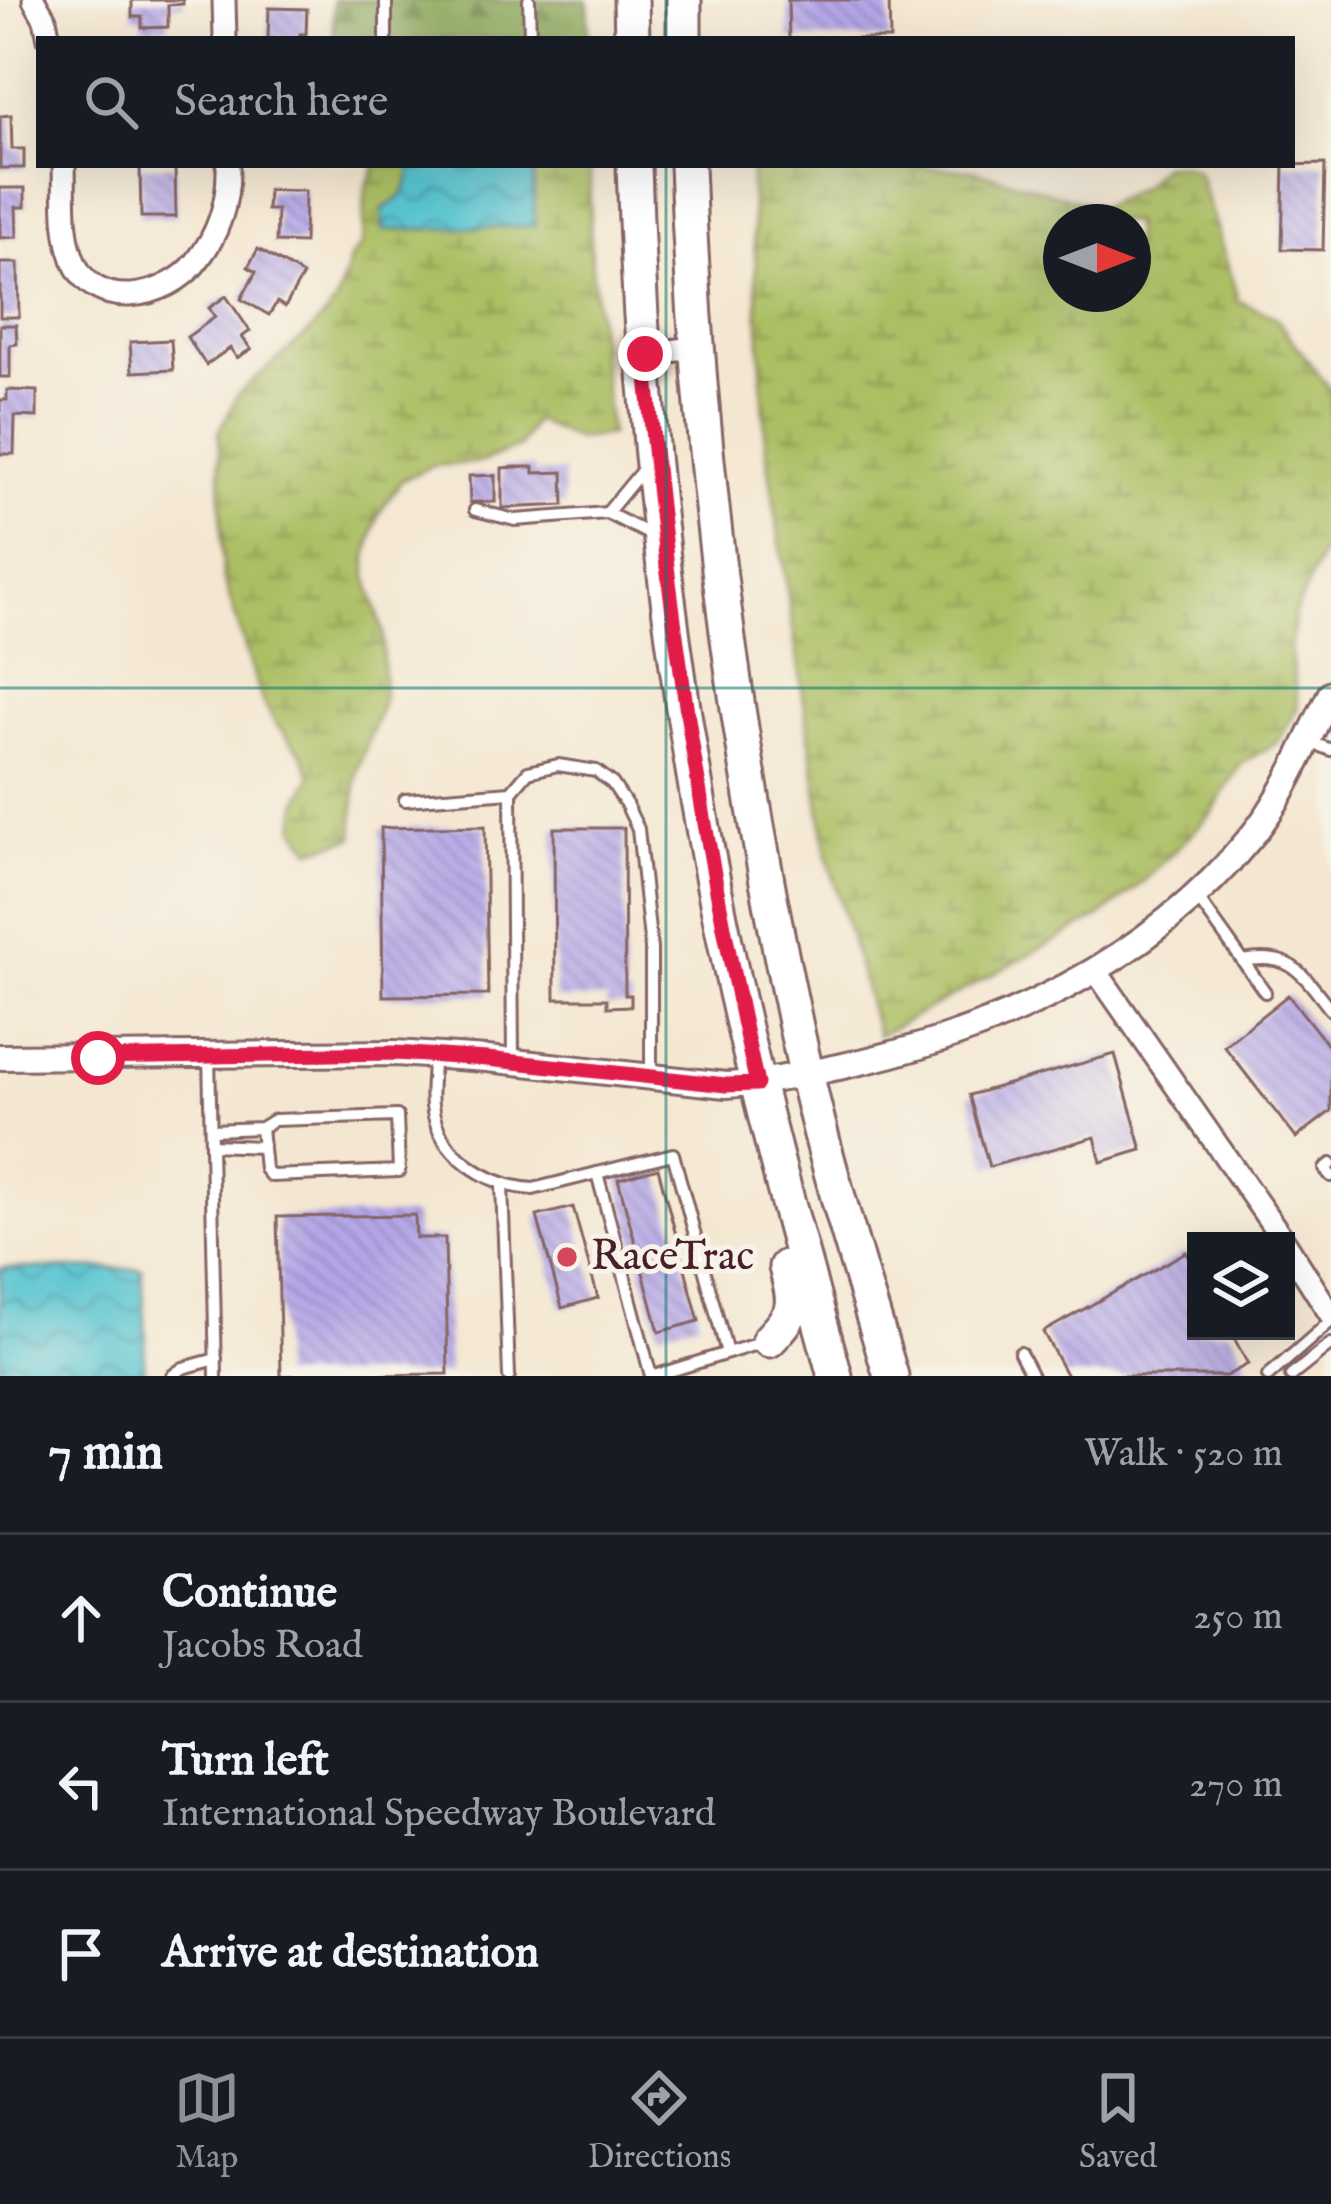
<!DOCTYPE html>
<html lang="en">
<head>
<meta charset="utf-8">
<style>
  body { margin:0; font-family:"IM FELL English",serif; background:#242831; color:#f1f3f6 }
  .controls { position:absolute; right:36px; bottom:36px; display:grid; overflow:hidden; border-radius:0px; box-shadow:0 12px 48px #0002 }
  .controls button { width:108px; height:108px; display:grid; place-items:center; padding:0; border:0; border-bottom:3px solid #363941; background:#171b24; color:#f1f3f6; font:60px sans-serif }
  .compass { position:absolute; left:1043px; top:204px; width:108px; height:108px; border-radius:50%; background:#171b24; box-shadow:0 12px 48px #0002; rotate:90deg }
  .stop { position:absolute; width:36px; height:36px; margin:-27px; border:9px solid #e11d48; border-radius:50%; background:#fff }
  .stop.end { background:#e11d48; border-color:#fff; box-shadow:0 3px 12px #0008 }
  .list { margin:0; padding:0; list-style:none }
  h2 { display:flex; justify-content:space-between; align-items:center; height:156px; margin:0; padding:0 48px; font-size:51px }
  h2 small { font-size:39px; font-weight:400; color:#9ea1a6 }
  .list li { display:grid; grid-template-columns:78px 1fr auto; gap:36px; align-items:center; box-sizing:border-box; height:168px; padding:0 48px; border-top:3px solid #363941 }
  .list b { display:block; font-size:45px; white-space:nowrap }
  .list p { margin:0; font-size:39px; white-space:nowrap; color:#9ea1a6 }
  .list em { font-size:39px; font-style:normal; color:#9ea1a6 }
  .icon { flex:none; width:66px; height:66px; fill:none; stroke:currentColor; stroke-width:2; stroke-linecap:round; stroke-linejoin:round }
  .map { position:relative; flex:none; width:1331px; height:1376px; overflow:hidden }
  .search { position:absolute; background:#171b24; box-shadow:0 12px 48px #0002; left:36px; right:36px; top:36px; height:132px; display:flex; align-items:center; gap:30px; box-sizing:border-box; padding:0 42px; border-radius:0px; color:#9ea1a6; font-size:45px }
  .sheet { height:660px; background:#171b24 }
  nav { display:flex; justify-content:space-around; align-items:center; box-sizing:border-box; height:168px; border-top:3px solid #363941; background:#171b24; font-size:33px; color:#9ea1a6 }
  nav a { display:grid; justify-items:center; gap:6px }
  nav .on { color:#8c9099 }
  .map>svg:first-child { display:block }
  .forest { fill:url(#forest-firs); stroke:#6a6242; stroke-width:3 }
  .wetland { fill:url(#wetland-marsh); stroke:#7b6f47; stroke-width:3; fill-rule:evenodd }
  .water { fill:url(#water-waves); stroke:#51727e; stroke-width:3 }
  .building { fill:url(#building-back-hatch) }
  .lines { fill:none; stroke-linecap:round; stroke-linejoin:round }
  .service-casing { stroke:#866565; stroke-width:16 }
  .minor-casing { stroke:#866565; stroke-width:27 }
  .tertiary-casing { stroke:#866565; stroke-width:30 }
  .primary-casing { stroke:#866565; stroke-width:39 }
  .service { stroke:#fff; stroke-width:10 }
  .minor { stroke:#fff; stroke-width:21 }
  .tertiary { stroke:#fff; stroke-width:24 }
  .primary { stroke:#fff; stroke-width:33 }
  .route { stroke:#e11d48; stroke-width:15 }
  .grid { fill:none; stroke:#0f766e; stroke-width:3; stroke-opacity:0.55 }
  .poi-dot { fill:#d1495b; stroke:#f7f3e8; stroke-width:4.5 }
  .labels { text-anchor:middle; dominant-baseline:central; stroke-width:10; stroke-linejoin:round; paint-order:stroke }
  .poi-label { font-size:42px; fill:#4a1f2b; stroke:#f7f3e8; text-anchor:start }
</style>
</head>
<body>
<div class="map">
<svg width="1331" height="1376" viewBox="0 0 1331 1376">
  <defs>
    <pattern id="forest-firs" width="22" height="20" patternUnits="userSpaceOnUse" patternTransform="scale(3)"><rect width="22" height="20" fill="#89a659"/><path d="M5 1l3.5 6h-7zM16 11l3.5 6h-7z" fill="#72874a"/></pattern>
    <pattern id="wetland-marsh" width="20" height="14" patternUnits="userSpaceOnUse" patternTransform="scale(3)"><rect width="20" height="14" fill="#acbf63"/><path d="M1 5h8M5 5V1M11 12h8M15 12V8" fill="none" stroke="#8e9b52"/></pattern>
    <pattern id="water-waves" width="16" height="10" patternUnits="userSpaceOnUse" patternTransform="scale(3)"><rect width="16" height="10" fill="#58c5d1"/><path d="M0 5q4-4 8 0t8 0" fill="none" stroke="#4b9faa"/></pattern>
    <pattern id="building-back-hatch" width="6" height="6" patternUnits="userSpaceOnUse" patternTransform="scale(3)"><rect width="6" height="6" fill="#b5a7e8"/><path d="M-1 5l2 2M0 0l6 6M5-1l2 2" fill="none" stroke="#9587bc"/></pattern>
  </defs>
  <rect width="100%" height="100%" fill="#f7f3e8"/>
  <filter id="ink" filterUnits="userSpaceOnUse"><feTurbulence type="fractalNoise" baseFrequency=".00833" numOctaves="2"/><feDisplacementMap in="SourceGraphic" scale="24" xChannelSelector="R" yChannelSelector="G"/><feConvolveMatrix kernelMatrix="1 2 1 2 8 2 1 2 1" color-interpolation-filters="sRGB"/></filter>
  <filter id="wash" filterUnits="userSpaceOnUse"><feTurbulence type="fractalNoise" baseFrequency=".004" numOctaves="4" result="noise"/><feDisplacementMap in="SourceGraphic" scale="48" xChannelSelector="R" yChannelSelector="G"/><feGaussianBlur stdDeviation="2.7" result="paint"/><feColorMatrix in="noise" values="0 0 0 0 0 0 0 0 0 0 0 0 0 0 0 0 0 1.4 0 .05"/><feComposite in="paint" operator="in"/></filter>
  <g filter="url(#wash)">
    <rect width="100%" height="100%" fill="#f4e7d1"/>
    <path class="forest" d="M333,0H588L589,39H334Z"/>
    <g class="wetland">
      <path d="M376,165H590V248L610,435L576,439L534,420L519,447L481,462L431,466L401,481L378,515L367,557V576L383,633V701L356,774L353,838L311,850L295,827L299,800L311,777L303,755L276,724L261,698L223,577L219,432L238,394L313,329L336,303L351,257L362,244L366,186Z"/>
      <path d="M750,165H896L973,170L1101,207L1144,185L1162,165H1184L1198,172L1237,294L1236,300L1275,317L1331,391V532L1294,616L1290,650L1298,707L1279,741L1241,764L1211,814L1143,882L1101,916L878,1036L827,855L766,448ZM1133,222V294H1061V222Z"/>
    </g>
    <g class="water">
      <path d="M411,165H533L535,226L383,230V208C403,201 410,186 411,165Z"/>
      <path d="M0,1268L142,1269L146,1336L143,1375L0,1376Z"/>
    </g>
    <g id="blocks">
      <g class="building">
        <path d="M132,0H183V4L168,5V27L142,28V17H132Z"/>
        <path d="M788,0H889L890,39H789Z"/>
        <path d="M269,8L307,9L306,34H300V39H268Z"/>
        <path d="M11,115L12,149H24V168H0V116Z"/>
        <path d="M1325,164L1323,250L1282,249L1284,165Z"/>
        <path d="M140,166H175L176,217H141Z"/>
        <path d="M0,188H25V207H16L17,237L0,238Z"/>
        <path d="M268,190L305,191L304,243L276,242L277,210H267Z"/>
        <path d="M258,249L303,275L285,307L277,302L269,315L241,299L256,272L248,267Z"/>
        <path d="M0,263H18L19,317H0Z"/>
        <path d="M226,296L250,331L242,337L251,349L237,358L230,348L206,365L187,337L215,317L209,308Z"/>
        <path d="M0,325H16L17,344L10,345V377H0Z"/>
        <path d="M171,340L173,370L132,372L130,342Z"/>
        <path d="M7,390L37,391V417L15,416L14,454H0V400H7Z"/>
        <path d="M516,467H534V473L563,472L564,505L502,508V468Z"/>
        <path d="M495,475V502H470L469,476Z"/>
        <path d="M485,826L488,995L383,996L381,828Z"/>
        <path d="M554,828H624L625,995H631V1006L607,1007V999H555Z"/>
        <path d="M1288,995L1331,1049V1111L1296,1138L1224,1046Z"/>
        <path d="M1115,1054L1142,1150L1101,1162L1095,1137L989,1167L969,1095Z"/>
        <path d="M658,1168L699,1321L659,1332L618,1179Z"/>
        <path d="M573,1207L598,1298L562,1308L537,1216Z"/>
        <path d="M415,1215L416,1238H445L448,1374L281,1376L277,1217Z"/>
        <path d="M1186,1252L1196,1270V1331H1230L1248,1364L1226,1376H1067L1043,1332Z"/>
      </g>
    </g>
  </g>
  <g filter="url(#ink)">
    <use href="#blocks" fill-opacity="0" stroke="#866565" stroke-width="3"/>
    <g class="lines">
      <defs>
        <g id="service">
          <path d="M386,0V39"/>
          <path d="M529,0L530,39"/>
          <path d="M645,467L607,513L655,537"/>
          <path d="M475,510L515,520L607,513"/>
          <path d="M1310,742L1331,750"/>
          <path d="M405,800L511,792"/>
          <path d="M1197,897L1265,992"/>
          <path d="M1243,961C1293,952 1302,974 1331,1010"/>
          <path d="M209,1055L216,1376"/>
          <path d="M433,1059C433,1074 430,1091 432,1106C438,1155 488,1186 533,1189L673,1154L727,1353"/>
          <path d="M513,1059L511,792L528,772L558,765L596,771L612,783L626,804L638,829L651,949V1075"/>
          <path d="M211,1130L261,1128L274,1120L397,1116L399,1171L271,1176L265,1169L261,1128"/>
          <path d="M211,1145L263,1147"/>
          <path d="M1331,1164L1325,1169L1331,1176"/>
          <path d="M597,1173L651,1376"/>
          <path d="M502,1185L509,1376"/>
          <path d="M1020,1353L1032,1376"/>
          <path d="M172,1376L183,1368L216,1359"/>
          <path d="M654,1376L766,1341"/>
          <path d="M1268,1376L1331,1321"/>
          <path d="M1291,1376L1331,1344"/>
        </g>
        <g id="minor">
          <path d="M34,0L45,19L49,39"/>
          <path d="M224,0L225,39"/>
          <path d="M64,165C65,195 62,230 73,259C93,314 168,299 197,261C220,232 229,201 228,165"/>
          <path d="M645,354L695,348"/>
          <path d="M1096,971L1284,1241"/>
          <path d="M1286,1244L1331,1315"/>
        </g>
        <path id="tertiary" d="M0,1057L395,1053L487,1059L726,1085C766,1083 804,1074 843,1066C999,1032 1148,963 1251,837C1286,795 1306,741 1331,693"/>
        <g id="primary">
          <path d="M631,0L632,39"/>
          <path d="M684,0V39"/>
          <path d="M634,165C642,431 674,701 729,961C759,1101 797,1238 835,1376"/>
          <path d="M687,165C698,469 739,771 805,1068C828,1172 861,1274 891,1376"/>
          <path d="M769,1340C797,1311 796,1305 786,1267"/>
        </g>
      </defs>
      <use href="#service" class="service-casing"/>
      <use href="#minor" class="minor-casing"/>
      <use href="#tertiary" class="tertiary-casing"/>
      <use href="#primary" class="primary-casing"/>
      <use href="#service" class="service"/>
      <use href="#minor" class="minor"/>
      <use href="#tertiary" class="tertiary"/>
      <use href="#primary" class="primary"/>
    </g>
  </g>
  <g class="lines" filter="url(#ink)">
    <path class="route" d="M98,1058L395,1053L487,1059L726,1085L757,1084C702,843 666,600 645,354"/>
  </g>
  <path class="grid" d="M666,0V39M666,165V1376M0,688H1331"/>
  <circle class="poi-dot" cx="567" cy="1257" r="12"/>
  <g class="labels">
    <g class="poi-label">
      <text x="591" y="1257">RaceTrac</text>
    </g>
  </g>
</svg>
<div class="controls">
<button><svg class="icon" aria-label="layers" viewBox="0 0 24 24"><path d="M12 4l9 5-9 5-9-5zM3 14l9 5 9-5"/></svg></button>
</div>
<svg class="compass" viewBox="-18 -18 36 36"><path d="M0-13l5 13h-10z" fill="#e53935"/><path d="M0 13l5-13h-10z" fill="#9ea1a6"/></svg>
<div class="stop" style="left:98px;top:1058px"></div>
<div class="stop end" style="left:645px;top:354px"></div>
<div class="search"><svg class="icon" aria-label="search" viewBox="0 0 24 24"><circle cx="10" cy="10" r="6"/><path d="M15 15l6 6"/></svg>Search here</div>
</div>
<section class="sheet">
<h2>7 min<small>Walk · 520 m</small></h2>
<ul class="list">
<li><svg class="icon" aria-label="ahead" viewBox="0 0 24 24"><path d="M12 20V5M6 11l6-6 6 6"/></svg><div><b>Continue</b><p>Jacobs Road</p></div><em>250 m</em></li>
<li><svg class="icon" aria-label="left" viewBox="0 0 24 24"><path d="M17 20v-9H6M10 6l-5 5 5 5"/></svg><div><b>Turn left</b><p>International Speedway Boulevard</p></div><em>270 m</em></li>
<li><svg class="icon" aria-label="arrive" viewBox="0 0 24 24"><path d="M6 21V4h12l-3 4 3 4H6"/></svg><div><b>Arrive at destination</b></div></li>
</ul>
</section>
<nav>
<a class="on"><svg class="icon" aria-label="map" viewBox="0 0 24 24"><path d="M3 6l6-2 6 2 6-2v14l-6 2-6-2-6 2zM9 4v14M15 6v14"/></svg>Map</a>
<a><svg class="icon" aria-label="directions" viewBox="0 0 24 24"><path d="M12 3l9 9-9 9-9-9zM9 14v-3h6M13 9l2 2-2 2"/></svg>Directions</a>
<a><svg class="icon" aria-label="saved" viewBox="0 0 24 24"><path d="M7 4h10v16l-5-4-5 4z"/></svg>Saved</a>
</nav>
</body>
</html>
